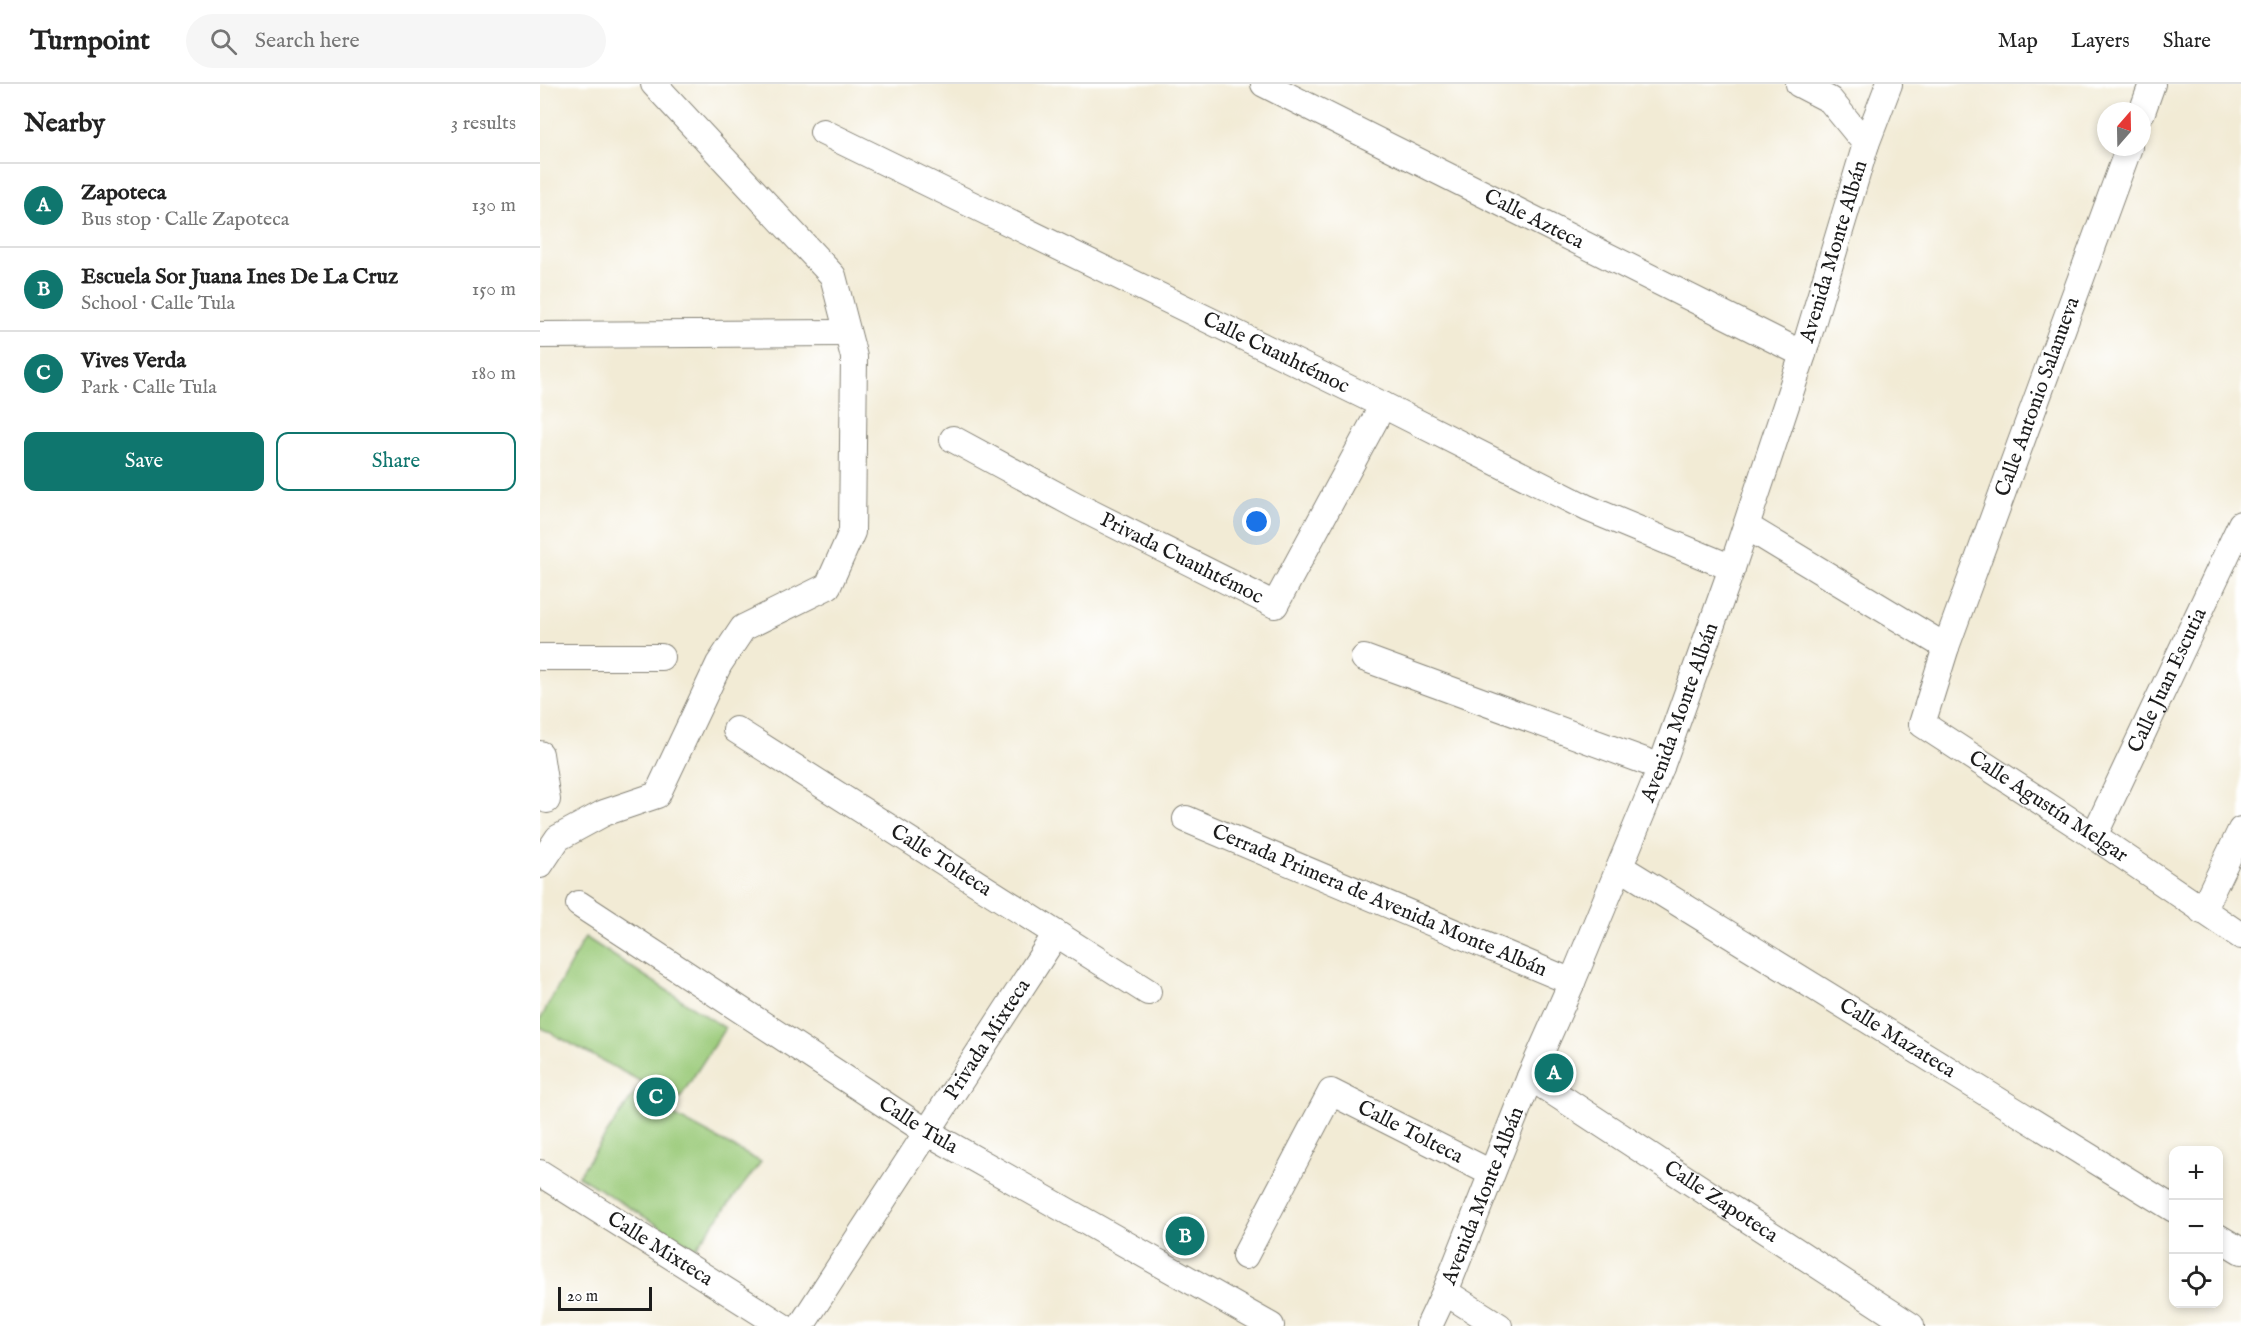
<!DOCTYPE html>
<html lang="en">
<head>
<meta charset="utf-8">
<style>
  body { margin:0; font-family:"IM FELL English",serif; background:#f6f6f6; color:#222 }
  .controls { position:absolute; right:18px; bottom:18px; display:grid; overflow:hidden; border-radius:12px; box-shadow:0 3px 9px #0003 }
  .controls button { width:54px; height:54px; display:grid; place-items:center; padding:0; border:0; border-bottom:2px solid #e0e0e0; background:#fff; color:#222; font:30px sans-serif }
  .compass { position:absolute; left:1557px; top:18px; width:54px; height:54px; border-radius:50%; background:#fff; box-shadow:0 3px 9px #0003; rotate:20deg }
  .scale { position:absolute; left:18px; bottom:15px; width:94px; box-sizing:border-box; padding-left:6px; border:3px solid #1c1c1c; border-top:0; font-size:16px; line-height:21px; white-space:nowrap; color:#1c1c1c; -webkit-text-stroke:4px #fff; paint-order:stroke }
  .you { position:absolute; left:717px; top:438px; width:21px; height:21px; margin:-15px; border:4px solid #fff; border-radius:50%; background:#1a73e8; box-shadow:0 0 0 9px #1a73e833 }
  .badge { display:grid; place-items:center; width:39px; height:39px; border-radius:50%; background:#0f766e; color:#fff; font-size:20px; font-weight:700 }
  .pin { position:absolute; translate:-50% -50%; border:3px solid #fff; box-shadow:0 2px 6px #0006 }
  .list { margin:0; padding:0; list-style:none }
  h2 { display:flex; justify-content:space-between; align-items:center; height:78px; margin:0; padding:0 24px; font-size:26px }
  h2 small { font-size:20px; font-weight:400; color:#767676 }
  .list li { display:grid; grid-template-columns:39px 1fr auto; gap:18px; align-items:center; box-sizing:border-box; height:84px; padding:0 24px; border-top:2px solid #e0e0e0 }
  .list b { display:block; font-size:22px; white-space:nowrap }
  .list p { margin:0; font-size:20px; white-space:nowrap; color:#767676 }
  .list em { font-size:20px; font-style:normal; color:#767676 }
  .actions { display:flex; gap:12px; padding:18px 24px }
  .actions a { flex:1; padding:14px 0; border:2px solid #0f766e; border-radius:12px; text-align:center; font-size:21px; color:#0f766e }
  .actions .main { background:#0f766e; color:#fff }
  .icon { flex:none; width:33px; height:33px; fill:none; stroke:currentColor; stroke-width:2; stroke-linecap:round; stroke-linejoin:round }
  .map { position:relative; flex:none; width:1701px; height:1242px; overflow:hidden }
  header { display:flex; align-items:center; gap:36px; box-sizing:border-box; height:84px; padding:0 30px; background:#fff; border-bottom:2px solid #e0e0e0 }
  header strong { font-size:28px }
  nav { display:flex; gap:33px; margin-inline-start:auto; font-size:21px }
  .search { width:420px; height:54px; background:#f6f6f6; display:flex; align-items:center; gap:15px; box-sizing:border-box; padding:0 21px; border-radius:33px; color:#767676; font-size:22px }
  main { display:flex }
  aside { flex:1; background:#fff }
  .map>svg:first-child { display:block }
  .green { fill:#9bcb7a; stroke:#5c744b; stroke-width:1.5 }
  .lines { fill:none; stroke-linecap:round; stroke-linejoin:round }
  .minor-casing { stroke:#878478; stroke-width:28 }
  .minor { stroke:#fff; stroke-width:26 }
  .labels { text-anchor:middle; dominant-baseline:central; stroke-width:4.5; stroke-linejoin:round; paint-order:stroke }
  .street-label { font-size:21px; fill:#1c1c1c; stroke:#fff }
</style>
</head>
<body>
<header>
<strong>Turnpoint</strong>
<div class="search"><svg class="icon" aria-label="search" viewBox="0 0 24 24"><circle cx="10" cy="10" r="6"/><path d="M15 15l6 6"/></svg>Search here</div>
<nav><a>Map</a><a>Layers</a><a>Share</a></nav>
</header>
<main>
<aside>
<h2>Nearby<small>3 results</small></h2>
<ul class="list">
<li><span class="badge">A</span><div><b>Zapoteca</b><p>Bus stop · Calle Zapoteca</p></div><em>130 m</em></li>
<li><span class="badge">B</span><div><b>Escuela Sor Juana Ines De La Cruz</b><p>School · Calle Tula</p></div><em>150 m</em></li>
<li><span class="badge">C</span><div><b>Vives Verda</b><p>Park · Calle Tula</p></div><em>180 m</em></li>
</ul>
<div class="actions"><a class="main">Save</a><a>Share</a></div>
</aside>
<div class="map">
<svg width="1701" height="1242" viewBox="0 0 1701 1242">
  <rect width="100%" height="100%" fill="#fff"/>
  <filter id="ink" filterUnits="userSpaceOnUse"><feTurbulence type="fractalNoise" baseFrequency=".0167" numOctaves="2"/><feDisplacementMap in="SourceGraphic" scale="12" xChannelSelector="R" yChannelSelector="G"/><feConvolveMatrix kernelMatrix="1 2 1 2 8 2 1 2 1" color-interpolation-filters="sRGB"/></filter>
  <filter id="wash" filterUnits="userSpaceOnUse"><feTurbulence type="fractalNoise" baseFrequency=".008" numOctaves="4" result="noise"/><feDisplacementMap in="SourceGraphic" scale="24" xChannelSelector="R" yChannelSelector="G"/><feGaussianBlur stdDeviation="1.35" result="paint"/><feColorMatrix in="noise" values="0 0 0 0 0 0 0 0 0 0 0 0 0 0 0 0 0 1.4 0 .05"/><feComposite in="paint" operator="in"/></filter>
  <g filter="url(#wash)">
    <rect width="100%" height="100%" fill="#f2ebd5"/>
    <path class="green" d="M45,853L185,944L130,1029L221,1078L155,1164L38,1092L102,998L0,943V936Z"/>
  </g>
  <g filter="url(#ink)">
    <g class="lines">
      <defs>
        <g id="minor">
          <path id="s1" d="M724,0L1263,270"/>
          <path d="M1259,0L1290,16L1326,60"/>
          <path d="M1602,28L1612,0"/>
          <path id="s2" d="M283,48L843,321L1047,424L1192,484"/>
          <path id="s3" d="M1589,63L1406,563L1382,640L1554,752L1701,852"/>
          <path d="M0,251L307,249"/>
          <path id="s4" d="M413,355L537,422L735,521L843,321"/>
          <path d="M1206,442L1406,563"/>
          <path d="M0,573H121"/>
          <path d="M824,574L1121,683"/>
          <path id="s5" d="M196,646L608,908"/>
          <path d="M0,670L7,716"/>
          <path id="s6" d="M646,735L1032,898"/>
          <path id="s7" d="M1554,752L1701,440"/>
          <path d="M0,781L18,754L64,729L117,711L179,580L203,544L288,502L312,448L314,273L293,192L114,0"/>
          <path id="s8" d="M1080,783L1634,1125"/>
          <path id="s9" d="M39,820L387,1048L731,1242"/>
          <path d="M1662,827L1701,746"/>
          <path id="s10" d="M990,993L1371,1242"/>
          <path id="s11" d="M0,1089L242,1242"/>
          <path d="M1678,1153L1701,1167"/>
          <path id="s12" d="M705,1172L791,1008L951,1089"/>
          <path d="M905,1208L959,1242"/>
          <path id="s13" d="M261,1242L516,850"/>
          <path id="s14" d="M889,1242L905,1208L990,993L1032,898L1121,683L1192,484L1263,270L1326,60L1349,0"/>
        </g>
      </defs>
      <use href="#minor" class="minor-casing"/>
      <use href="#minor" class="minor"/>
    </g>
  </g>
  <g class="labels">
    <g class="street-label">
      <text stroke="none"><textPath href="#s1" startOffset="302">Calle Azteca</textPath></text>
      <text stroke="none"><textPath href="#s14" startOffset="1149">Avenida Monte Albán</textPath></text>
      <text stroke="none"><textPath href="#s2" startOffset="504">Calle Cuauhtémoc</textPath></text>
      <text transform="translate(1498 313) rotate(-70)">Calle Antonio Salanueva</text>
      <text stroke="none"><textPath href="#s4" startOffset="258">Privada Cuauhtémoc</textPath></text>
      <text stroke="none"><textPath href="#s7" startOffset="172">Calle Juan Escutia</textPath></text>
      <text stroke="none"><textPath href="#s14" startOffset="663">Avenida Monte Albán</textPath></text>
      <text stroke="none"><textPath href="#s3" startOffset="764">Calle Agustín Melgar</textPath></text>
      <text stroke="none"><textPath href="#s5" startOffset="243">Calle Tolteca</textPath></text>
      <text stroke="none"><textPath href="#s6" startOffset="210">Cerrada Primera de Avenida Monte Albán</textPath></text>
      <text stroke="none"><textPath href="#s8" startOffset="326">Calle Mazateca</textPath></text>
      <text stroke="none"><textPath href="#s13" startOffset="342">Privada Mixteca</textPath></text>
      <text stroke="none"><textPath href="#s9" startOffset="405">Calle Tula</textPath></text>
      <text stroke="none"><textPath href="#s12" startOffset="274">Calle Tolteca</textPath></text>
      <text stroke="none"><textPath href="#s14" startOffset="141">Avenida Monte Albán</textPath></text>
      <text stroke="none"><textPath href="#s10" startOffset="228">Calle Zapoteca</textPath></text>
      <text stroke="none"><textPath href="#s11" startOffset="142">Calle Mixteca</textPath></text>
    </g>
  </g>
</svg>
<div class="controls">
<button>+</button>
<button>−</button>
<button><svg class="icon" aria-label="locate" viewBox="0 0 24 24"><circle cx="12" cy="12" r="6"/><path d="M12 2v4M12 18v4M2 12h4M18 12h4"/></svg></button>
</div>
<svg class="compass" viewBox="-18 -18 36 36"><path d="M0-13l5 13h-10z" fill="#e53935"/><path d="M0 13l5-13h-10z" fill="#767676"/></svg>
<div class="scale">20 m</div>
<div class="you"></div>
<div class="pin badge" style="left:1014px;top:989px">A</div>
<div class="pin badge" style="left:645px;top:1152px">B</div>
<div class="pin badge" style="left:116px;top:1013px">C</div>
</div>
</main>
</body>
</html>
